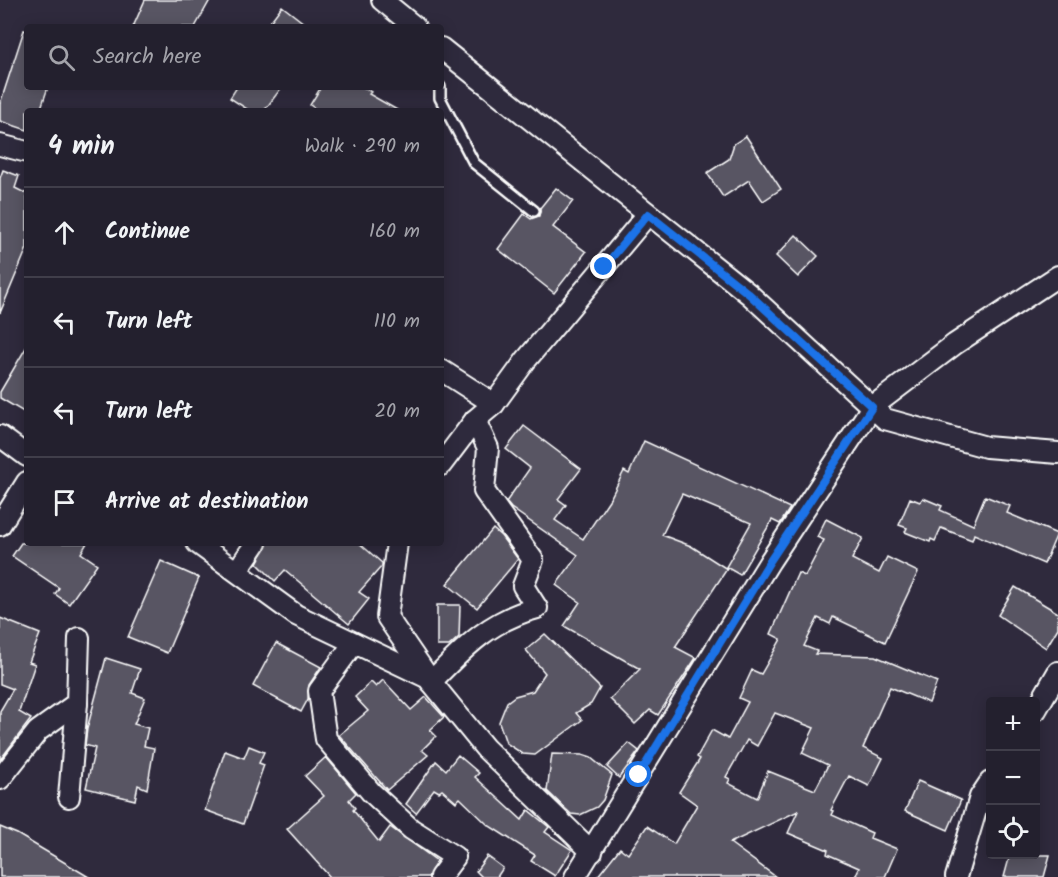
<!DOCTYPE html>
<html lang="en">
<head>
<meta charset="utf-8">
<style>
  body { margin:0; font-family:Kalam,sans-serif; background:#2b2836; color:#f1f3f6 }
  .controls { position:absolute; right:18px; bottom:18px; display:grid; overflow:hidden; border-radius:6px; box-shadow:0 3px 15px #0003 }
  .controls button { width:54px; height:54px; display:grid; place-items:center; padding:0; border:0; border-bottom:2px solid #403e4a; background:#23202e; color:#f1f3f6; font:30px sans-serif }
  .stop { position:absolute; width:18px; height:18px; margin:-14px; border:4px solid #1a73e8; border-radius:50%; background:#fff }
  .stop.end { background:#1a73e8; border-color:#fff; box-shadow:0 2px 6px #0008 }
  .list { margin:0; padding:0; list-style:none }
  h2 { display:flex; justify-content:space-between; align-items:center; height:78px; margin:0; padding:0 24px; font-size:26px }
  h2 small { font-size:20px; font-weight:400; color:#a3a3aa }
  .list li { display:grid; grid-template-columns:39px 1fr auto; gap:18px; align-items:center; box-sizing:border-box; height:90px; padding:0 24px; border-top:2px solid #403e4a }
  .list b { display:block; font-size:22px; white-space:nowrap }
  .list em { font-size:20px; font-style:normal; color:#a3a3aa }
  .icon { flex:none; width:33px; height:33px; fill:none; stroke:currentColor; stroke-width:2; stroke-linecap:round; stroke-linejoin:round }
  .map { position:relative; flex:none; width:1058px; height:877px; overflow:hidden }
  .search { position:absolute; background:#23202e; box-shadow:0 3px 15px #0003; left:24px; top:24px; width:420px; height:66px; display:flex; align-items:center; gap:15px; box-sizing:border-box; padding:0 21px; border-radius:6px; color:#a3a3aa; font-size:22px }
  .panel { position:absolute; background:#23202e; box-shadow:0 3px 15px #0003; left:24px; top:108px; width:420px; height:438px; border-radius:6px }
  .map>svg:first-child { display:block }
  .building { fill:#595564; stroke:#fff; stroke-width:1.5; fill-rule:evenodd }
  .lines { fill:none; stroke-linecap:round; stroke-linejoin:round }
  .service-casing { stroke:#fff; stroke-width:14 }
  .minor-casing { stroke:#fff; stroke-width:24 }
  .service { stroke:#2f2a3d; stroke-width:9 }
  .minor { stroke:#2f2a3d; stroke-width:20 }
  .route { stroke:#1a73e8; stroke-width:8 }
</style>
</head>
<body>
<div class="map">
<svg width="1058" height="877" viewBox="0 0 1058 877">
  <rect width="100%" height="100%" fill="#2f2a3d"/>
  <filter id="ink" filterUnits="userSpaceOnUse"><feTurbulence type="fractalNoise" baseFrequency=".0167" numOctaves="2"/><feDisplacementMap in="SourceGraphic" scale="12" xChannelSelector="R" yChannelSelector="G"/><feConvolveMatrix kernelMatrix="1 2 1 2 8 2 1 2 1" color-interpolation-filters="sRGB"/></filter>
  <g filter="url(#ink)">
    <g class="building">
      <path d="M145,0H210L195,27H133Z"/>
      <path d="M282,6L309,27H266Z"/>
      <path d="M24,30L27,31V87H48L40,111H27V130L0,121V104Z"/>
      <path d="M237,87H282L264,111H250L230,98Z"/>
      <path d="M321,87H363L371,92L369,94L399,111H319L310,105Z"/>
      <path d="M746,136L781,189L763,201L749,180L723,197L707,173L729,159L734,144Z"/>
      <path d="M3,170L19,176L15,188L27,194V248L0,313V178Z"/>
      <path d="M556,188L573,201L553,227L586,252L554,293L498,249L524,214L531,219L539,216L540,208Z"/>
      <path d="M796,235L818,256L798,277L776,256Z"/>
      <path d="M27,346V414L0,398V392Z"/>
      <path d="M524,426L581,469L558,499L566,505L555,520L583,539L611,497L624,471L629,474L644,441L790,508L780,524L772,520L740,575L726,567L751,523L682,494L662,535L691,546L727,569L675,647L696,658L658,715L650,710L635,724L610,699L640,669L564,626L580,602L556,585L578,555L511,508L506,502L530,468L506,449Z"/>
      <path d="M985,496L1010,506L1007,513L1057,534L1044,564L974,534L972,540L941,528L935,541L931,539L930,542L905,532L907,528L899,525L910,498L920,502L923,498L942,506L940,510L973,525Z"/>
      <path d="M826,519L863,538L852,559L879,573L887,557L918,572L885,642L833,617L830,624L818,618L804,646L817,651L815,654L875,656L937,682L929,703L890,687L863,748L883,758L869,786L849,776L831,810L834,811L832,815L872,833L870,838L897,849L885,877H855L859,868L827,854L828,850L788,833L798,811L730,843L776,877H597L620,848L628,854L647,826L674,844L697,805L679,792L700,759L697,757L712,730L728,739L748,702L739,698L752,670L761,674L781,639L771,634L798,573L805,576L824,540L817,537ZM775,713L814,728L802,753L828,765L815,790L768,771L757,798L728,783L730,779L726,777L747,740L757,746Z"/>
      <path d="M493,529L501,536L518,559L477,608L447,584Z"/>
      <path d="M21,543H87L81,553L97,564L69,604L55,594L59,588L12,556Z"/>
      <path d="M268,543H359L382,563V566L359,592L369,599L349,624L285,570L275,581L257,563Z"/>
      <path d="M161,561L199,578L167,653L128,637Z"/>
      <path d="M1015,587L1058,613V628L1046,648L998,615Z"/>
      <path d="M437,605H460L459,637L449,646H437Z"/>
      <path d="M0,618L40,634L29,662L35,664L19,712L31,719L0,760V711L13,689L0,684Z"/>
      <path d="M545,634L600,688L591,704L576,713L582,720L535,755L523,754L506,743L499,722L507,702L515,696L533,691L545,673L526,650Z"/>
      <path d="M276,643L321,667L309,685L308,699L301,712L253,686Z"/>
      <path d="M106,658L140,669L132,693L145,698L134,724L148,728L144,746L154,748L147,789L138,785L135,800L86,788L95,748L85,745L87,729Z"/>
      <path d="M383,680L411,710L426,697L444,717L430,730L436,736L422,750L428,755L387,790L339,735L368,711L355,697L371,682L376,687Z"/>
      <path d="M629,743L639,751L619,778L607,767Z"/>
      <path d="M249,746L264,752L259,763L264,765L243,824L205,810L225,751L244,758Z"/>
      <path d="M552,754L582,755L591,758L612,775L603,800L597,807L580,815L571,814L547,791Z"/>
      <path d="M458,755L479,773L475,777L522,820L528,810L549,827L545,832L572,850L555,876L531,861L535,855L488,825L460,798L456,802L442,790L439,792L434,789L416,813L406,804L436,761L446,770Z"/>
      <path d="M326,757L356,793L349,800L355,808L353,810L379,842L390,827L437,861L428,877H330L287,829L324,796L305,776Z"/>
      <path d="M918,781L961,800L948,830L905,811Z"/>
      <path d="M0,827L17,834L89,877H0Z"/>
      <path d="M1010,855H1050L1044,877H1004Z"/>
      <path d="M487,856L503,868L497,877H482L476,871Z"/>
    </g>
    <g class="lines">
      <defs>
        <path id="service" d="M440,87V98L474,163L534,211"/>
        <g id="minor">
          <path d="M382,0L415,27"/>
          <path d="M441,48L749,294L885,419L986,447L1058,453"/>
          <path d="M0,145L27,152"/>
          <path d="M441,370L494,404"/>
          <path d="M0,436L27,456"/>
          <path d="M441,465L475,420L494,404L526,360L648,214"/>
          <path d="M0,525L27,482"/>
          <path d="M197,543L296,615L428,678L485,748L592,852"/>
          <path d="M397,543L387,617L428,677"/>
          <path d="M237,571L256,543"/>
          <path d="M354,643L319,691L326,739L371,792L411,829L455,857L440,877"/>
          <path d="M431,682C464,648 490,620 537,608L523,586L533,560L484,491L488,448L475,420"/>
          <path d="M1036,710L1058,672"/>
          <path d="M0,779L38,731L77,703L79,638"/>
          <path d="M69,797L77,703"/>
          <path d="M575,877L770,561L872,407L955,344L1058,276"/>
          <path d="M956,877L980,797L990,782"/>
        </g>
      </defs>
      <use href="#service" class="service-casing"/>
      <use href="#minor" class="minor-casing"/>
      <use href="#service" class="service"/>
      <use href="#minor" class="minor"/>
    </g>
  </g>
  <g class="lines" filter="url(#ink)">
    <path class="route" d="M604,267L648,214L749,294L872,407L770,561L639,775"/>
  </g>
</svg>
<div class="controls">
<button>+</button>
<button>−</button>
<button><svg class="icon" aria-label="locate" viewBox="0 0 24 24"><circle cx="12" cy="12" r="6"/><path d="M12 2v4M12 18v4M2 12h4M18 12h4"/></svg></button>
</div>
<div class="stop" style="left:639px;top:775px"></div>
<div class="stop end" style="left:604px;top:267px"></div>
<div class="search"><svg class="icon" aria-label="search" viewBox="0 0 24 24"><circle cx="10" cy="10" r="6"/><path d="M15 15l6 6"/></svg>Search here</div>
<section class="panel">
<h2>4 min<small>Walk · 290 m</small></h2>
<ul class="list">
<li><svg class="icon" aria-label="ahead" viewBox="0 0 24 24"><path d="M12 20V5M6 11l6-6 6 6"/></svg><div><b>Continue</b></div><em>160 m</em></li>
<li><svg class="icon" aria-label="left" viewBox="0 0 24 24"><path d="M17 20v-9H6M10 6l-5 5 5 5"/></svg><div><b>Turn left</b></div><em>110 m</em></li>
<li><svg class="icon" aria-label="left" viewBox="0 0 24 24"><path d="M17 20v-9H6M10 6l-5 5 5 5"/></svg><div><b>Turn left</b></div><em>20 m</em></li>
<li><svg class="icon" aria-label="arrive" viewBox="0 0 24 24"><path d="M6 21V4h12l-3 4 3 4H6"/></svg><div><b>Arrive at destination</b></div></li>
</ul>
</section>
</div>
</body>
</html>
